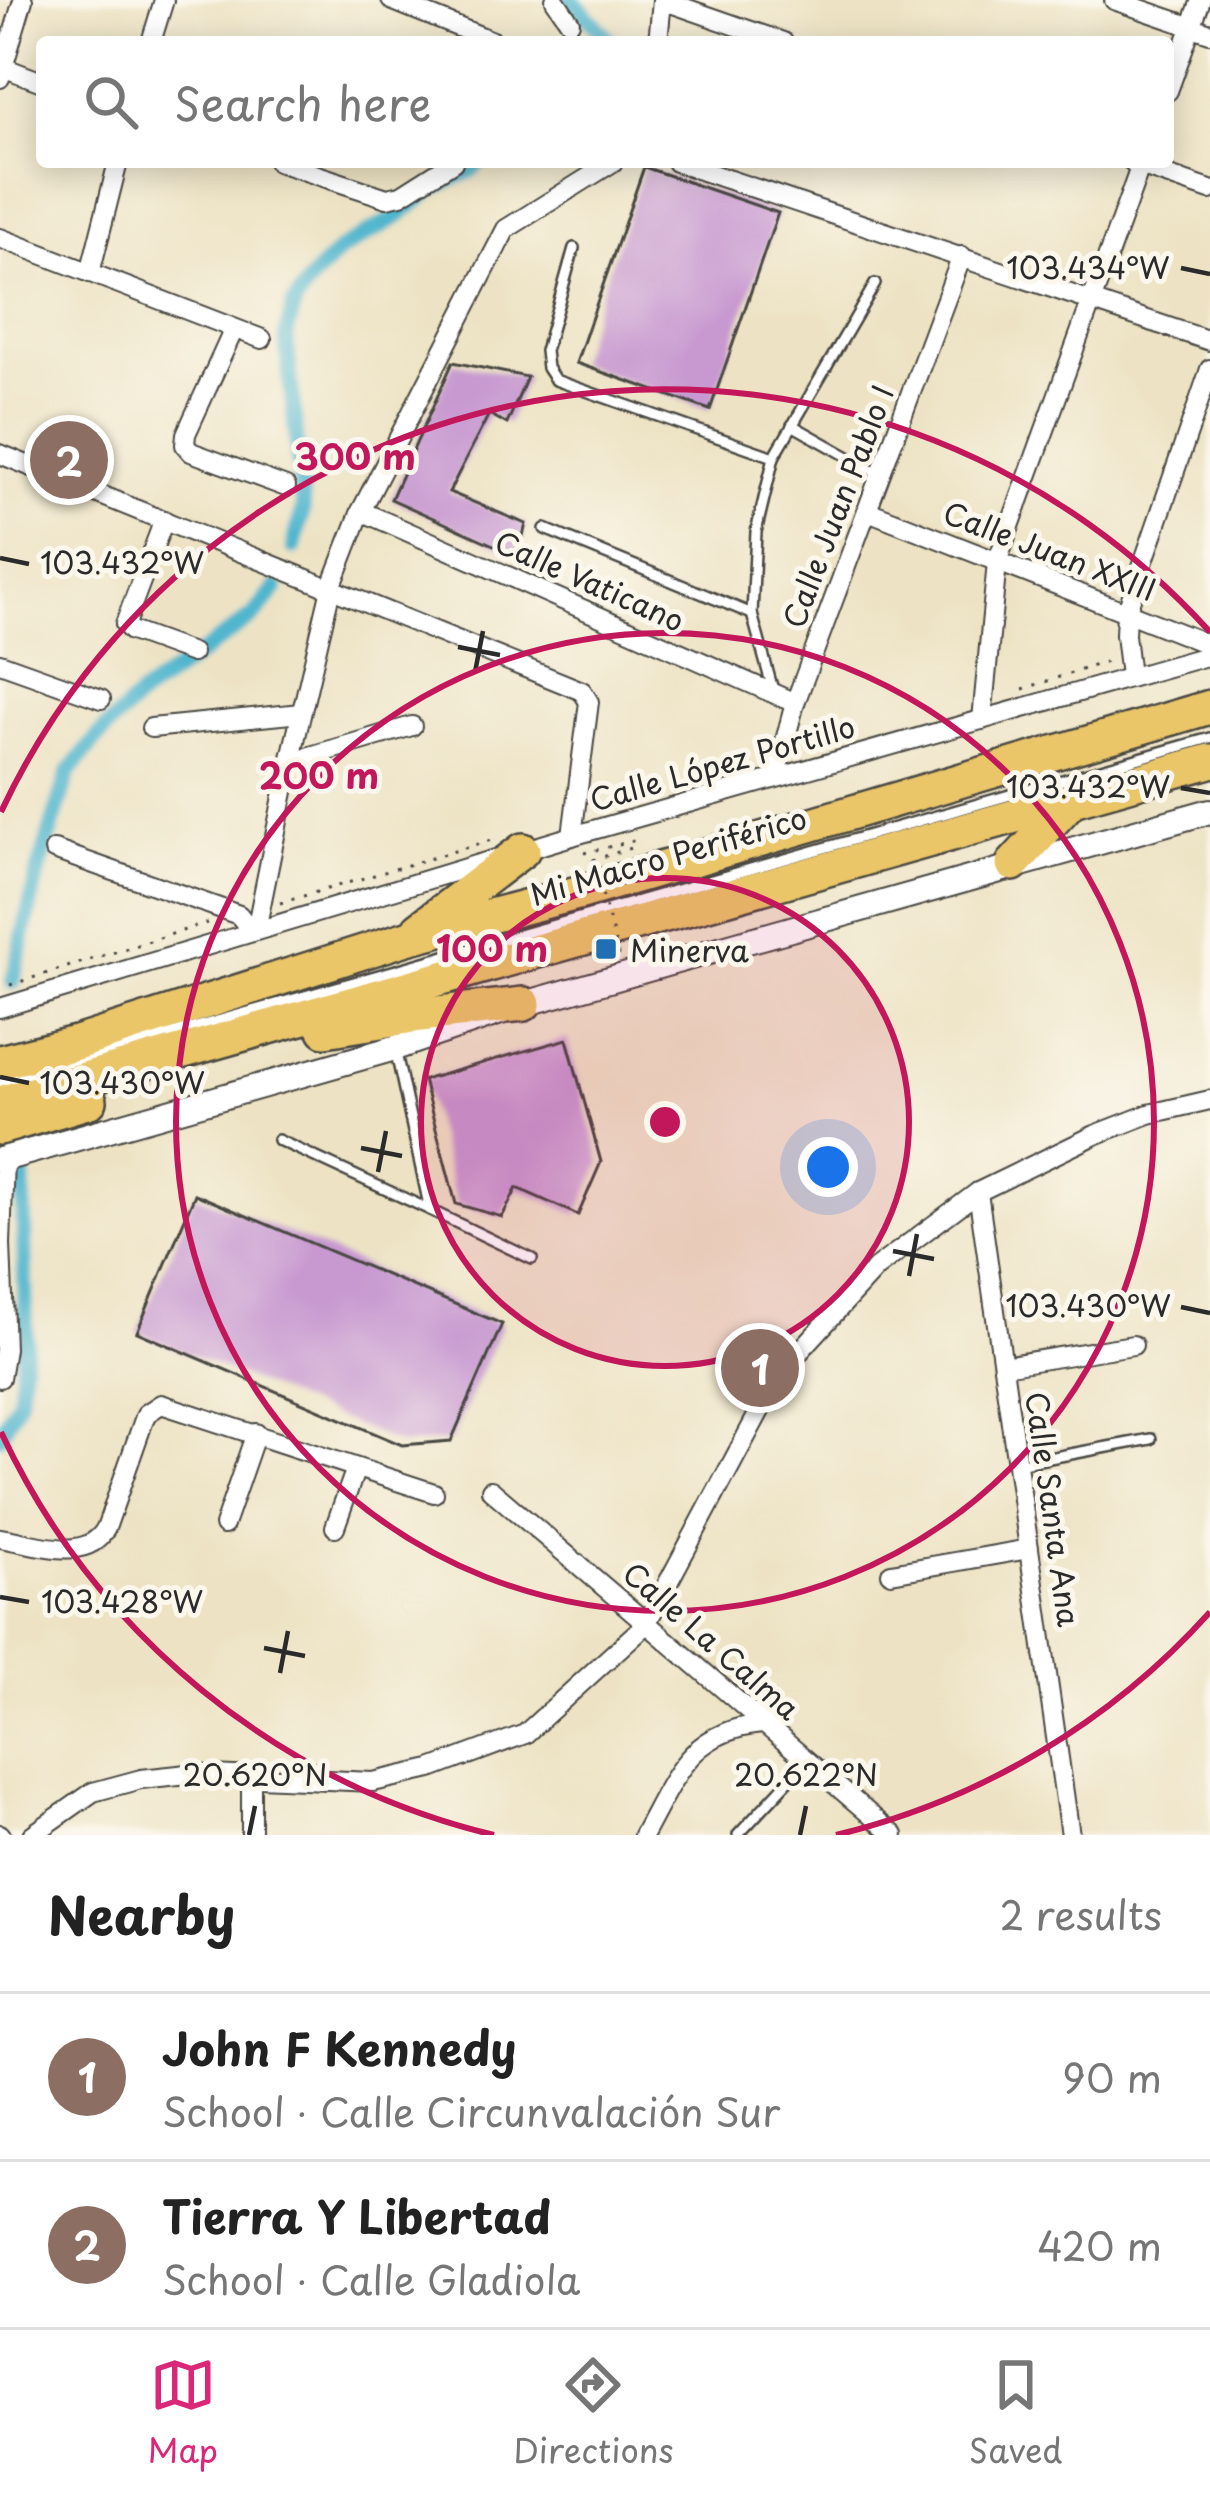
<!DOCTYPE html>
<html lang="en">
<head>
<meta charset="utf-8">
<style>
  body { margin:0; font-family:"Playpen Sans",sans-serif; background:#f2f2f2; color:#222 }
  .you { position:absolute; left:828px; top:1167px; width:42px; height:42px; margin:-30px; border:9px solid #fff; border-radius:50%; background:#1a73e8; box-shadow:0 0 0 18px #1a73e833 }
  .badge { display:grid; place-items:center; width:78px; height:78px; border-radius:50%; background:#db2777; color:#fff; font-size:39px; font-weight:700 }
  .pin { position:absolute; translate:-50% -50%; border:6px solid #fff; box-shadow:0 3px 12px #0006 }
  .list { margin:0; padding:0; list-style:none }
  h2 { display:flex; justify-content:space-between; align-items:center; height:156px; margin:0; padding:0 48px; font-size:51px }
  h2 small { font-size:39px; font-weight:400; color:#767676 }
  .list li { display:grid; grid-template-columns:78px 1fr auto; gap:36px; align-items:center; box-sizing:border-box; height:168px; padding:0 48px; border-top:3px solid #e0e0e0 }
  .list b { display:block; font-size:45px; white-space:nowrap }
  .list p { margin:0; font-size:39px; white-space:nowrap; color:#767676 }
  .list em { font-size:39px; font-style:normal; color:#767676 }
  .icon { flex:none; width:66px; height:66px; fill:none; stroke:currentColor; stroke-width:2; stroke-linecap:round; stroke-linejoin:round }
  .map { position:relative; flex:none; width:1210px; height:1835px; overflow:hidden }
  .search { position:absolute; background:#fff; box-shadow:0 6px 30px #0003; left:36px; right:36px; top:36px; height:132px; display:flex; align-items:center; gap:30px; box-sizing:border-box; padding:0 42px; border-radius:12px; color:#767676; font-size:45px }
  .sheet { height:492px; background:#fff }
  nav { display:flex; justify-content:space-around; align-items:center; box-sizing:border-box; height:168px; border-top:3px solid #e0e0e0; background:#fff; font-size:33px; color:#767676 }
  nav a { display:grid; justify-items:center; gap:6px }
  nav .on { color:#db2777 }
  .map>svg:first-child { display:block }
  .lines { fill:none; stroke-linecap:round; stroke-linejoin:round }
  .canal { stroke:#50b6ce; stroke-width:16 }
  .building { fill:#c799d0 }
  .service-casing { stroke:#484742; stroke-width:14 }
  .minor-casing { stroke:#484742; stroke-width:22 }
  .tertiary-casing { stroke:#484742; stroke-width:28 }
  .trunk-casing { stroke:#484742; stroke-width:38 }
  .path { stroke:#484742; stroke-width:3; stroke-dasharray:3 9; stroke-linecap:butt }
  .service { stroke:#fff; stroke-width:9 }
  .minor { stroke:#fff; stroke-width:18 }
  .tertiary { stroke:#fff; stroke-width:24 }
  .trunk { stroke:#eac669; stroke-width:33 }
  .path-bridge { stroke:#484742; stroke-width:3; stroke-dasharray:3 9; stroke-linecap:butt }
  .ticks { fill:none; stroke:#2b2b2b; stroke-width:4.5 }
  .ring { fill:none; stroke:#c2185b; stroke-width:6 }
  .poi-dot { fill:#1f6fb2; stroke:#fbf7ec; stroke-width:4.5 }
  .labels { text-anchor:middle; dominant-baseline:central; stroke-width:10; stroke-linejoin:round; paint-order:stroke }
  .street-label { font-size:30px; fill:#2b2b2b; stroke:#fbf7ec }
  .poi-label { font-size:30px; fill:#2b2b2b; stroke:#fbf7ec; text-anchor:start }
  .ticks-label { font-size:30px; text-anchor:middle; fill:#2b2b2b; stroke:#fbf7ec; stroke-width:10; stroke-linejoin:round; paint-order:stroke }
  .centre { fill:#c2185b; stroke:#fbf7ec; stroke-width:6 }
  .ring-label { font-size:36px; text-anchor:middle; font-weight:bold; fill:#c2185b; stroke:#fbf7ec; stroke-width:10; stroke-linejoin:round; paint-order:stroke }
</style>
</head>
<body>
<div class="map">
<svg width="1210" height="1835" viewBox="0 0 1210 1835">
  <rect width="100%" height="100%" fill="#fbf7ec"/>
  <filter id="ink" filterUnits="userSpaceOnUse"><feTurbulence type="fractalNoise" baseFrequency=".00833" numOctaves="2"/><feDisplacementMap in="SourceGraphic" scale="24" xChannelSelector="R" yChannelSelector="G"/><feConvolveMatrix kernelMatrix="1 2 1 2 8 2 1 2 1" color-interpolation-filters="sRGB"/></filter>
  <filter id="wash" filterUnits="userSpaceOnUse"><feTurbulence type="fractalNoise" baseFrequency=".004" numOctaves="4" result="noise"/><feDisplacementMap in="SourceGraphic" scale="48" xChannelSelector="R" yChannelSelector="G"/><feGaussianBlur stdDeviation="2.7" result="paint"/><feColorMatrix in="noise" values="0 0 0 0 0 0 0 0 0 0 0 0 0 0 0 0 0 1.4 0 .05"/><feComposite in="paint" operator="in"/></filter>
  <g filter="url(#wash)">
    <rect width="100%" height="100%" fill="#ede3c4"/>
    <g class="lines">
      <g class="canal">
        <path d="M572,0L612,42"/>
        <path d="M294,547L303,507L286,336L294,304L312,278L340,250L400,215L433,188L471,170L480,162"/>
        <path d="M13,982L37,875L69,772L97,738L139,697L255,615L276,588"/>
        <path d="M0,1436L19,1399L26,1336L23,1170"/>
      </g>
    </g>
    <g id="blocks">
      <g class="building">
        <path d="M644,167L778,213L710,410L576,363Z"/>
        <path d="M453,362L527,377L507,424L489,414L449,492L526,524L518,556L391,499Z"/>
        <path d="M567,1039L601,1162L578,1215L517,1188L502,1217L456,1204L423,1080Z"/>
        <path d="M195,1194L502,1324L451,1441L402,1445L137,1332Z"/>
      </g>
    </g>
  </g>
  <g filter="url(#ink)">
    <use href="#blocks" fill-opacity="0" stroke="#484742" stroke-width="3"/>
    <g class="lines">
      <defs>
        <g id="service">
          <path d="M574,248L545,351L547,368L555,380L774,457"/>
          <path d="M792,425L881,475"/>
          <path d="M545,529L752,614"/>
          <path d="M773,690L752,614L756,532L774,457L875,284"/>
          <path d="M396,1053L430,1210L532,1259"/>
          <path d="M0,1083L1210,738"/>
          <path d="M278,1140L430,1210"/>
          <path d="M1017,1464L1151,1439"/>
          <path d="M738,1835L807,1761"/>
        </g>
        <g id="minor">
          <path d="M391,0L495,42"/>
          <path d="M555,0L570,22"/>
          <path d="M662,0L783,42"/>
          <path d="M1114,0L1210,33"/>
          <path d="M151,42L164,0"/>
          <path d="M658,42L662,0"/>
          <path d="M0,66L42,82"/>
          <path d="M0,78L23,0"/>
          <path d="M1168,91L1201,0"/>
          <path d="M278,162L387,198L401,195L453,162"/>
          <path d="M676,162L1210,341"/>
          <path d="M1134,164L1210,190"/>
          <path d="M0,238L262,339"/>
          <path d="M90,273L118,162"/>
          <path d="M234,329L186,434L185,445L191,452L286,487"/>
          <path d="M0,454L582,691L589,702L572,836"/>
          <path d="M361,511L795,703"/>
          <path d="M868,511L1210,645"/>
          <path d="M164,520L125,624L131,631L192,653"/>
          <path d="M0,663L101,699"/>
          <path d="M1130,676L1125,635L1126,613L1210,369"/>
          <path d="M982,720L997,562L1142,162"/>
          <path d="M151,728L301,713"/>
          <path d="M290,762L412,726"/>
          <path d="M775,778L795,703L962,256"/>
          <path d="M54,850L239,915L252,932"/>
          <path d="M256,930L290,762L331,588L361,511L506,229L613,162"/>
          <path d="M0,1008L572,836L1210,655"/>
          <path d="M978,1192L1070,1835"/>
          <path d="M1003,1366L1133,1345"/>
          <path d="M0,1378L5,1349L1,1244L4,1159"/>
          <path d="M491,1490L894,1835"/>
          <path d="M224,1525L256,1433"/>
          <path d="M335,1527L356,1468"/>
          <path d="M0,1538C34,1543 87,1564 106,1528L146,1414L161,1404L434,1493"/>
          <path d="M891,1573L1029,1549"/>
          <path d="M251,1777V1835"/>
          <path d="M0,1834L1,1835"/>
          <path d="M32,1835L93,1792L141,1779L188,1774L373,1782L431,1769L525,1734L646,1624L780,1373L876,1268L978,1192L1095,1135L1149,1114L1210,1100"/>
          <path d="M643,1835C675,1777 689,1731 762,1724"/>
        </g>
        <path id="tertiary" d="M0,1160L395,1048L524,1004L1210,811"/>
        <g id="trunk">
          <path d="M1013,864L1069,803"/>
          <path d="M419,929L523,850"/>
          <path d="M325,1030L420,1015L524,1004"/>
          <path d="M0,1062L76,1043L407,938L585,891L1210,707"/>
          <path d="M0,1103L1210,761"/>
          <path d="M0,1128L90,1101"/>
        </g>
      </defs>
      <use href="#service" class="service-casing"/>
      <use href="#minor" class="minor-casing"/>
      <use href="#tertiary" class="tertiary-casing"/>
      <use href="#trunk" class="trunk-casing"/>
      <g class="path">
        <path d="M1023,689L1111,660"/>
        <path d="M584,853L632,841L634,847L593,860"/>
        <path d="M280,903L495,839"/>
        <path d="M10,985L207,923"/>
      </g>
      <use href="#service" class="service"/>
      <use href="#minor" class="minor"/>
      <use href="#tertiary" class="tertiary"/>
      <use href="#trunk" class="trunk"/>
      <path class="path-bridge" d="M593,860L619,957"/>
    </g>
  </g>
  <path class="ticks" d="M1181,268L1210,274M0,558L29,564M458,647L500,655M475,672L483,631M1181,788L1210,793M0,1077L29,1083M361,1148L402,1156M378,1172L386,1131M893,1251L934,1259M909,1276L917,1234M1181,1307L1210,1313M0,1597L29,1602M264,1648L305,1656M280,1673L288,1631M249,1835L255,1806M800,1835L806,1806"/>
  <circle cx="665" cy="1122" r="244" fill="#c2185b" fill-opacity=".12"/>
  <g class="ring">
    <circle cx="665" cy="1122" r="244"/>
    <circle cx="665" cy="1122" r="489"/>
    <path d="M1210 1612A733 733 0 0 1 836 1835M494 1835A733 733 0 0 1 1 1432M1 812A733 733 0 0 1 1210 632"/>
  </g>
  <rect class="poi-dot" x="594" y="937" width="24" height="24" rx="6"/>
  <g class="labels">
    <g class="street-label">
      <text transform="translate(837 506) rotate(-69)">Calle Juan Pablo I</text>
      <text transform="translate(1050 550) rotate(21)">Calle Juan XXIII</text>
      <text transform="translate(590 580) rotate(24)">Calle Vaticano</text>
      <text transform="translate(722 762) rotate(-16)">Calle López Portillo</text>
      <text transform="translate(668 855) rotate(-16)">Mi Macro Periférico</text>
      <text transform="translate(1054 1509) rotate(82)">Calle Santa Ana</text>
      <text transform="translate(712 1640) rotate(41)">Calle La Calma</text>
    </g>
    <g class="poi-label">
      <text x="630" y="949">Minerva</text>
    </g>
  </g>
  <g class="ticks-label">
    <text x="1088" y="279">103.434°W</text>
    <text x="122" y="574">103.432°W</text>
    <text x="1088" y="798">103.432°W</text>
    <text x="122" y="1094">103.430°W</text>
    <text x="1088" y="1317">103.430°W</text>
    <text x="122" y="1613">103.428°W</text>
    <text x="255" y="1786">20.620°N</text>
    <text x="806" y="1786">20.622°N</text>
  </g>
  <circle cx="665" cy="1122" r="18" class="centre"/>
  <g class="ring-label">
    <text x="355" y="470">300 m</text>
    <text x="319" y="789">200 m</text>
    <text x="492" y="962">100 m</text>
  </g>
</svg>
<div class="you"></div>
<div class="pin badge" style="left:760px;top:1368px;background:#8d6e63">1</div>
<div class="pin badge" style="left:69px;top:460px;background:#8d6e63">2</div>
<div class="search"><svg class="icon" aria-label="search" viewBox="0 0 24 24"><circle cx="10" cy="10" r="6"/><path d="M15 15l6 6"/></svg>Search here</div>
</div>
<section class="sheet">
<h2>Nearby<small>2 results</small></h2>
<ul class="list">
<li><span class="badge" style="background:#8d6e63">1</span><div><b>John F Kennedy</b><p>School · Calle Circunvalación Sur</p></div><em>90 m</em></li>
<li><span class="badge" style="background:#8d6e63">2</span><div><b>Tierra Y Libertad</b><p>School · Calle Gladiola</p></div><em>420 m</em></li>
</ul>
</section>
<nav>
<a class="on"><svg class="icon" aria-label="map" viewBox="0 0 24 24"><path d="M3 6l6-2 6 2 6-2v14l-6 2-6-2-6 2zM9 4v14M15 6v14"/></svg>Map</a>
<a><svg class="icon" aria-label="directions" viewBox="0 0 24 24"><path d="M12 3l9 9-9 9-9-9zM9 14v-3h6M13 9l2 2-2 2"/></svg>Directions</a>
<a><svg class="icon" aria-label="saved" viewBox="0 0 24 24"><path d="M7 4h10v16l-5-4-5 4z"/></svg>Saved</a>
</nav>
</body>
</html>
